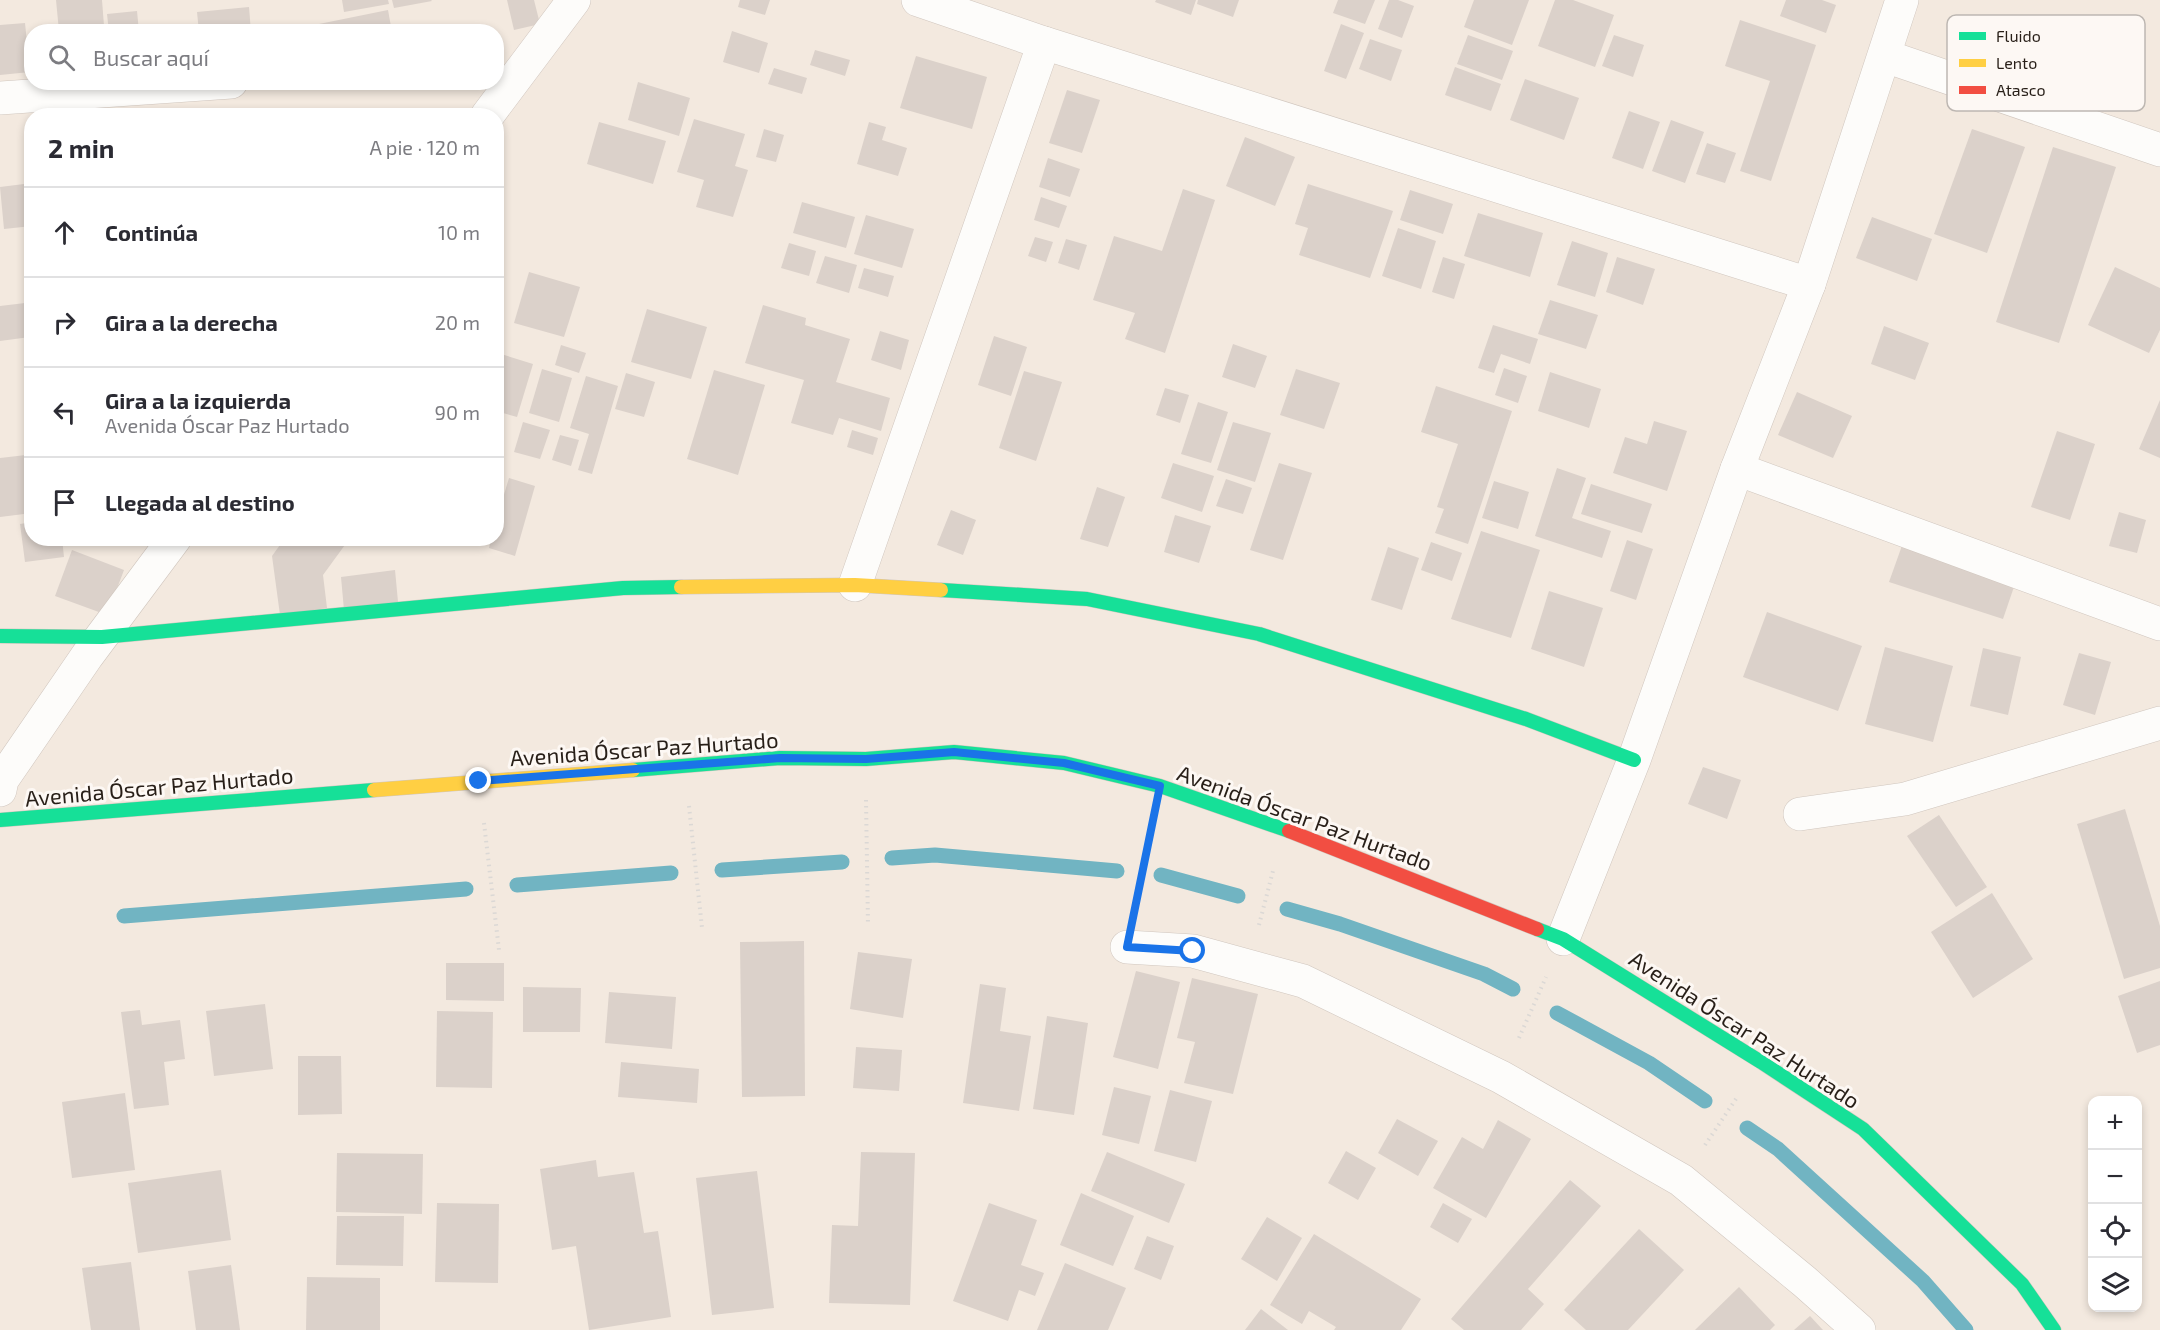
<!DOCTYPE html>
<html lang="es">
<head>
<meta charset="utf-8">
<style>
  body { margin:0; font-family:"Exo 2",sans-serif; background:#f2f2f3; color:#2b2b33 }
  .controls { position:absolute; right:18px; bottom:18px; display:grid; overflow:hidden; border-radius:12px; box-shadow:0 3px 9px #0003 }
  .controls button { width:54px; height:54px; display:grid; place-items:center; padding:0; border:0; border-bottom:2px solid #e1e1e2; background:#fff; color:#2b2b33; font:30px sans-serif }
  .stop { position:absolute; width:18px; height:18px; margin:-14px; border:4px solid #1a73e8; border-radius:50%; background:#fff }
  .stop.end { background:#1a73e8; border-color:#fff; box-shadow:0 2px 6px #0008 }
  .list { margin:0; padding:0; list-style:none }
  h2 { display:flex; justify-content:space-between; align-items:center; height:78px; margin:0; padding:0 24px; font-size:26px }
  h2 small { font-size:20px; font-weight:400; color:#7c7c81 }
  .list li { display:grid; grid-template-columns:39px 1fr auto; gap:18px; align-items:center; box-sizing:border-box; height:90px; padding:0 24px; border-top:2px solid #e1e1e2 }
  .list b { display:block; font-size:22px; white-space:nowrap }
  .list p { margin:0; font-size:20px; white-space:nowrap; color:#7c7c81 }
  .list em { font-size:20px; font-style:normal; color:#7c7c81 }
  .icon { flex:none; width:33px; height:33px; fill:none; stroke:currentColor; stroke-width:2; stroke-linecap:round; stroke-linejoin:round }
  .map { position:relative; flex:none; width:2160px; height:1330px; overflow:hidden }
  .search { position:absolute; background:#fff; box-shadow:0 3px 9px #0003; left:24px; top:24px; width:480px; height:66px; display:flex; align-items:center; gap:15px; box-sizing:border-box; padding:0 21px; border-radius:24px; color:#7c7c81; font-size:22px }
  .panel { position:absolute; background:#fff; box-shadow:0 3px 9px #0003; left:24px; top:108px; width:480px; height:438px; border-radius:24px }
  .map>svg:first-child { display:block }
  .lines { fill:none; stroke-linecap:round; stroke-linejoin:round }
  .stream { stroke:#71b4c2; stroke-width:15 }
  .building { fill:#dbd1ca }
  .street-casing { stroke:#d0c6be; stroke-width:34 }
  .fast-casing { stroke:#d0c6be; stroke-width:15 }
  .slow-casing { stroke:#d0c6be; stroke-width:15 }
  .jam-casing { stroke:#d0c6be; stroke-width:15 }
  .path { stroke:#dbd8d5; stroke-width:4; stroke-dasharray:1.5 4.5; stroke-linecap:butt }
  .street { stroke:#fdfcfa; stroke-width:33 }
  .fast { stroke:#16e098; stroke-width:14 }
  .slow { stroke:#ffcf43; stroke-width:14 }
  .jam { stroke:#f24e42; stroke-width:14 }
  .route { stroke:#1a73e8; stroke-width:8 }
  .labels { text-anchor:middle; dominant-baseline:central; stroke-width:6; stroke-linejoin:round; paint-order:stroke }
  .street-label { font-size:22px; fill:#281f18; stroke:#fdf8f4 }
  .key { fill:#fdf8f4; stroke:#bdb7b2; stroke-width:1.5 }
  .key-label { font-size:16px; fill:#281f18 }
</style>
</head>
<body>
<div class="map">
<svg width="2160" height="1330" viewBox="0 0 2160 1330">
  <rect width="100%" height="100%" fill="#f3e9df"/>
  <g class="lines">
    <g class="stream">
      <path d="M892,858L935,855L1117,871"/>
      <path d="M722,870L842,862"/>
      <path d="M1161,875L1238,896"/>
      <path d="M517,885L671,873"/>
      <path d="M1287,909L1340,924L1484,974L1513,989"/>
      <path d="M124,916L466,889"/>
      <path d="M1557,1013L1649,1063L1705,1101"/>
      <path d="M1747,1128L1778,1149L1923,1281L1966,1330"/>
    </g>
  </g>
  <g class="building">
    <path d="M56,0H102L104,26L59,31Z"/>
    <path d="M342,0H388L389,4L344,12Z"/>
    <path d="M392,0H431L432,1L394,8Z"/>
    <path d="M507,0H534L540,24L514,30Z"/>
    <path d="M740,0H770L765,15L738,7Z"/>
    <path d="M1156,0H1196L1191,15L1155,2Z"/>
    <path d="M1198,0H1239L1233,17L1197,4Z"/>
    <path d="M1338,0H1375L1365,24L1333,13Z"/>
    <path d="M1389,0H1398L1414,6L1402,38L1378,29Z"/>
    <path d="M1474,0H1529L1512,45L1464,27Z"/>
    <path d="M1555,0H1573L1614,15L1595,67L1538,46Z"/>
    <path d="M1786,0H1822L1836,5L1826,33L1780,16Z"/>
    <path d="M249,7L251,32H199L197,12Z"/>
    <path d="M388,10L392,32H320L319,24Z"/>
    <path d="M137,11L139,32H109L107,14Z"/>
    <path d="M1740,20L1816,45L1771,181L1740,171L1770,81L1725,66Z"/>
    <path d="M25,23L30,72L0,75V25Z"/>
    <path d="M1341,24L1364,33L1346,79L1324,71Z"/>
    <path d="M732,31L768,43L759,73L723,62Z"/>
    <path d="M1468,35L1513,51L1502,80L1457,64Z"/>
    <path d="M1614,35L1644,45L1633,77L1602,66Z"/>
    <path d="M1370,39L1402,50L1391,81L1359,69Z"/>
    <path d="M815,50L850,60L845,76L810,65Z"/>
    <path d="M916,56L987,77L972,129L900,108Z"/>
    <path d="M1455,67L1501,84L1491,111L1445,95Z"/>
    <path d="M774,68L807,78L802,94L768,84Z"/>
    <path d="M1525,79L1579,98L1564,140L1510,120Z"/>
    <path d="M638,82L690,98L679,136L628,120Z"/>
    <path d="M1067,90L1100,100L1082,153L1049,143Z"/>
    <path d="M1629,111L1660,122L1643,169L1612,158Z"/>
    <path d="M694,119L745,134L735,166L748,170L733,217L696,207L704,180L677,172Z"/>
    <path d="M1671,120L1704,132L1685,183L1652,171Z"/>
    <path d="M599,122L666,141L653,184L587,164Z"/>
    <path d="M869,122L886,127L882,140L907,148L898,176L857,164Z"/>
    <path d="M764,129L784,135L776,162L756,157Z"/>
    <path d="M1972,129L2025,147L1987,253L1934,234Z"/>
    <path d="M1245,137L1295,157L1275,206L1226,186Z"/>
    <path d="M1707,143L1736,153L1725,183L1696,174Z"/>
    <path d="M2053,147L2116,167L2059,343L1996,322Z"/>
    <path d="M1048,158L1080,169L1070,197L1039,187Z"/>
    <path d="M32,183V226L4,229L0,187Z"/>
    <path d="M1308,184L1393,211L1370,278L1299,255L1308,228L1295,224Z"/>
    <path d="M1183,189L1215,200L1165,353L1125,339L1135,313L1093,300L1114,236L1162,251Z"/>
    <path d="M1410,190L1453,204L1443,234L1400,220Z"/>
    <path d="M1041,197L1067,206L1059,228L1034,220Z"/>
    <path d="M802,202L855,217L846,248L793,233Z"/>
    <path d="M1478,213L1543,233L1530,277L1464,256Z"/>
    <path d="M866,215L914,229L902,268L854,254Z"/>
    <path d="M1872,217L1932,239L1917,281L1856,258Z"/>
    <path d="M1398,228L1436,241L1421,289L1382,276Z"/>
    <path d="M1035,237L1053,242L1046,262L1028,256Z"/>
    <path d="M1066,239L1087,245L1079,270L1058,263Z"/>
    <path d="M1572,241L1608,253L1595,297L1557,285Z"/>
    <path d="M789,243L816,251L809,276L781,268Z"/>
    <path d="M825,256L857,265L849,293L816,283Z"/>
    <path d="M1443,257L1465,264L1454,299L1432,292Z"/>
    <path d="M1617,257L1655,269L1643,305L1606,292Z"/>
    <path d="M2115,267L2160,288V330L2149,353L2088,325Z"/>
    <path d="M864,268L894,276L888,297L858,288Z"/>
    <path d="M529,272L580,287L564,337L514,323Z"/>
    <path d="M1550,300L1598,315L1586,349L1538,334Z"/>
    <path d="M25,303L30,337L0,341V306Z"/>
    <path d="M763,305L806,318L805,325L850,339L836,382L890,398L881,431L839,418L833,435L791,423L804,380L745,363Z"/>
    <path d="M647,309L707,327L691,379L631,362Z"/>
    <path d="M1493,325L1538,339L1530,364L1501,354L1494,373L1478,368Z"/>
    <path d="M1884,326L1929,343L1915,380L1871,364Z"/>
    <path d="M880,331L909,340L901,370L871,360Z"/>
    <path d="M994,336L1027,347L1011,396L978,385Z"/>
    <path d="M1233,344L1267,356L1255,388L1222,377Z"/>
    <path d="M561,345L586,353L579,373L555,365Z"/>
    <path d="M498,353L533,364L517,417L496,411V359Z"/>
    <path d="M1504,368L1527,376L1518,403L1495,395Z"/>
    <path d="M542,369L572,378L559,422L529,413Z"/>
    <path d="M1296,369L1340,383L1324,429L1280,415Z"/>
    <path d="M714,370L765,385L738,475L687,459Z"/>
    <path d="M1024,371L1062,382L1036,461L999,448Z"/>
    <path d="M1550,372L1601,389L1589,428L1538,411Z"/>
    <path d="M626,373L655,382L644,417L615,409Z"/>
    <path d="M586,376L618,386L592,474L578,470L589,434L570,428Z"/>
    <path d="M1436,386L1512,411L1468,544L1435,533L1444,509L1437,507L1458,444L1421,432Z"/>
    <path d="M1165,388L1189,395L1180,423L1156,415Z"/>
    <path d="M1797,392L1852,416L1833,458L1778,435Z"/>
    <path d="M2160,400V458L2139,449Z"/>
    <path d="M1198,402L1228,412L1211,463L1181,454Z"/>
    <path d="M1654,421L1687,431L1667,491L1613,473L1625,437L1647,444Z"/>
    <path d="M523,422L550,430L540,459L514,452Z"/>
    <path d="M1233,422L1271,433L1255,482L1217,470Z"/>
    <path d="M852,430L878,438L873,455L847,447Z"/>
    <path d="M2057,431L2095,444L2070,520L2031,507Z"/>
    <path d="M560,435L579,440L571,466L552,460Z"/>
    <path d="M26,455L32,513L0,517V458Z"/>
    <path d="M1173,463L1214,476L1202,512L1161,498Z"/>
    <path d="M1279,463L1312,473L1283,560L1250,550Z"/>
    <path d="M496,468L502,470L497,487L496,486Z"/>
    <path d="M1557,468L1586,478L1572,518L1611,531L1602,558L1535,536Z"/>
    <path d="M509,478L535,486L515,556L489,548L491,538H496V521Z"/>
    <path d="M1226,479L1252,488L1243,514L1216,506Z"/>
    <path d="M1494,481L1529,492L1518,529L1482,518Z"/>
    <path d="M1591,484L1652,504L1642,533L1581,514Z"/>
    <path d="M1097,487L1125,497L1108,547L1080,539Z"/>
    <path d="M951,510L976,520L963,555L937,545Z"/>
    <path d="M2119,512L2146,520L2137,553L2109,546Z"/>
    <path d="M1175,515L1211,526L1199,563L1164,552Z"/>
    <path d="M32,522V538H62L64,557L25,562L20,524Z"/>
    <path d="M1481,531L1540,550L1511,638L1451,619Z"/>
    <path d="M83,538H112V540L83,543Z"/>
    <path d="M285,538H350L323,575L327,608L280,615L272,556Z"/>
    <path d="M1627,540L1653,549L1636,600L1610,591Z"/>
    <path d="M1904,540L2017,578L2003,619L1889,582Z"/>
    <path d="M1431,542L1462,553L1452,581L1421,570Z"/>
    <path d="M1388,547L1419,558L1402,610L1371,600Z"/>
    <path d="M72,550L124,570L107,615L55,596Z"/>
    <path d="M395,570L398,602L344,610L341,577Z"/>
    <path d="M1549,591L1603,608L1584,667L1531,649Z"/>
    <path d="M1767,612L1862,646L1838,711L1743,677Z"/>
    <path d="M1885,647L1953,666L1933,742L1865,724Z"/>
    <path d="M1983,648L2021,657L2008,715L1970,706Z"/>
    <path d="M2079,653L2111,662L2095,715L2063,705Z"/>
    <path d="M1703,767L1741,780L1727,819L1688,804Z"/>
    <path d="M2125,809L2160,926V968L2124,979L2077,824Z"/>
    <path d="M1939,815L1987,887L1956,907L1907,836Z"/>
    <path d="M1992,893L2033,959L1973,998L1931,932Z"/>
    <path d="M804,941L805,1096L742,1097L740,942Z"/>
    <path d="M858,952L912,959L903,1018L850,1009Z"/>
    <path d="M446,963H504V1001L446,1000Z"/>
    <path d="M1136,971L1180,982L1158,1069L1113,1057Z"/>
    <path d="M1192,978L1258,994L1233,1094L1184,1083L1195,1042L1177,1038Z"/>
    <path d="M2160,981V1045L2137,1053L2118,996Z"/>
    <path d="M980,984L1006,988L1000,1031L1031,1036L1019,1111L963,1103Z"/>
    <path d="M523,987L581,988L580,1032H523Z"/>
    <path d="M609,992L676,997L672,1049L605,1043Z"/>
    <path d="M265,1004L273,1069L214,1076L206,1011Z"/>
    <path d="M140,1010L142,1025L180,1020L185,1059L164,1062L169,1105L134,1109L121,1012Z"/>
    <path d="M437,1011L493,1012L492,1088L436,1087Z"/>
    <path d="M1047,1016L1088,1023L1074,1115L1033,1109Z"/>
    <path d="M856,1047L902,1050L899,1091L853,1088Z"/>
    <path d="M298,1056H341L342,1114L298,1115Z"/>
    <path d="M621,1062L699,1069L697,1103L618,1097Z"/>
    <path d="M1114,1087L1151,1096L1139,1144L1102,1135Z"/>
    <path d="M1170,1090L1212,1101L1196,1162L1154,1151Z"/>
    <path d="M125,1093L135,1170L72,1178L62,1102Z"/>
    <path d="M1397,1119L1438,1141L1418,1176L1378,1153Z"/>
    <path d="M1498,1120L1531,1139L1486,1218L1433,1188L1462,1137L1483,1149Z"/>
    <path d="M1346,1151L1376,1168L1358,1200L1328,1183Z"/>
    <path d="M861,1152L915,1153L910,1305L829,1303L832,1225L858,1226Z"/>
    <path d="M1107,1152L1185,1184L1169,1223L1091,1191Z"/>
    <path d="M337,1153L423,1154L422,1214L336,1212Z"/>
    <path d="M596,1160L598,1177L634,1172L644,1233L658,1231L671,1317L589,1330L576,1246L552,1250L540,1169Z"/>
    <path d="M221,1170L231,1240L138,1253L128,1183Z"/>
    <path d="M757,1171L774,1308L712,1315L696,1178Z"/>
    <path d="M1570,1180L1601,1206L1528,1289L1544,1304L1521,1330H1464L1451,1319Z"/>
    <path d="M1081,1193L1134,1216L1113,1266L1060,1245Z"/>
    <path d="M437,1203L499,1204L498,1283L435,1282Z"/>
    <path d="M989,1203L1037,1220L1021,1265L1044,1273L1035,1296L1019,1290L1008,1321L953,1301Z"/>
    <path d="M1443,1203L1472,1219L1458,1243L1430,1227Z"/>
    <path d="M337,1216H404L403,1266L336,1265Z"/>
    <path d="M1267,1217L1302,1238L1277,1281L1241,1259Z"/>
    <path d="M1639,1229L1684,1270L1628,1330H1586L1564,1310Z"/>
    <path d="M1314,1234L1421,1299L1401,1330H1334L1336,1327L1309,1311L1302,1324L1270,1305Z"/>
    <path d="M1147,1236L1174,1246L1161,1280L1134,1269Z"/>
    <path d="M131,1262L140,1330H91L82,1268Z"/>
    <path d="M1065,1263L1126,1288L1108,1330H1037Z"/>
    <path d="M231,1265L240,1330H196L188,1271Z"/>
    <path d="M307,1277L380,1278V1330H306Z"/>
    <path d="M1739,1287L1775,1325L1770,1330H1695Z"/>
    <path d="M1261,1309L1288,1330H1245Z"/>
    <path d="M1810,1316L1823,1330H1794Z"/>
  </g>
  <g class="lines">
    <defs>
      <g id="street">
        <path d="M918,0L1044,43L1809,284"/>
        <path d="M1885,56L2160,150"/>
        <path d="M0,98L231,82"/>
        <path d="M487,116L574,0"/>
        <path d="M1737,469L2160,624"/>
        <path d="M855,585L1044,43"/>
        <path d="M0,790L2,780L87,656L175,538"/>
        <path d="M1800,814L1905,799L2160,723"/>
        <path d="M1563,939L1634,760L1737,469L1809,284L1902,0"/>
        <path d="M1127,947L1193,951L1303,981L1501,1077L1681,1180L1805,1282L1859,1330"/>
      </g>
      <g id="fast">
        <path d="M941,590L1087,599L1259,634L1526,719L1634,760"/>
        <path d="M0,636L102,637L623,588L681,587"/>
        <path d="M633,770L780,758L866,759L954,752L1064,763L1160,786L1289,831"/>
        <path d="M0,820L374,790"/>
        <path d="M1537,929L1563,939L1761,1062L1863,1129L2022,1284L2054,1330"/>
      </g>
      <g id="slow">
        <path d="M681,587L855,585L941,590"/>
        <path d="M374,790L633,770"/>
      </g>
      <path id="jam" d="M1289,831L1537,929"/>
    </defs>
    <use href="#street" class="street-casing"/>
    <use href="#fast" class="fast-casing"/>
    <use href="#slow" class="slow-casing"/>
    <use href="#jam" class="jam-casing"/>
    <g class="path">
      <path d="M866,800L868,925"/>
      <path d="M689,806L702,928"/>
      <path d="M484,823L499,950"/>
      <path d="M1135,906L1151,828"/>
      <path d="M1259,925L1273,871"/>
      <path d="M1519,1038L1546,977"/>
      <path d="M1705,1145L1738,1096"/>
    </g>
    <use href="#street" class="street"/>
    <use href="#fast" class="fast"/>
    <use href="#slow" class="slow"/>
    <use href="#jam" class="jam"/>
  </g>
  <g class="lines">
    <path class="route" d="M479,781L780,758L866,759L954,752L1064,763L1160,786L1127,947L1193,951"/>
  </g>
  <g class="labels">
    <g class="street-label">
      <text transform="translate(644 748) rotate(-4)">Avenida Óscar Paz Hurtado</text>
      <text transform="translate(159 786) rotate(-5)">Avenida Óscar Paz Hurtado</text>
      <text transform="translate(1305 817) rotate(20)">Avenida Óscar Paz Hurtado</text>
      <text transform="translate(1745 1029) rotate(33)">Avenida Óscar Paz Hurtado</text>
    </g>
  </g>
  <rect x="1947" y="15" width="198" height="96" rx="9" class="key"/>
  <rect x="1959" y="32" width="27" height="8" fill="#16e098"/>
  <rect x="1959" y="59" width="27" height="8" fill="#ffcf43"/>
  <rect x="1959" y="86" width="27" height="8" fill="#f24e42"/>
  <g class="key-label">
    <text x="1996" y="42">Fluido</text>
    <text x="1996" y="69">Lento</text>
    <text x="1996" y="96">Atasco</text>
  </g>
</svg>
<div class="controls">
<button>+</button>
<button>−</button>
<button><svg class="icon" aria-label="locate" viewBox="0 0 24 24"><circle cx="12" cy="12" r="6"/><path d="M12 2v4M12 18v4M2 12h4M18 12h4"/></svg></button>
<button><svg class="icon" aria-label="layers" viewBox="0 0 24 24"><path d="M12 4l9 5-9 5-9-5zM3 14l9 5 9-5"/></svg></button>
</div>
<div class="stop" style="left:1193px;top:951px"></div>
<div class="stop end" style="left:479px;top:781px"></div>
<div class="search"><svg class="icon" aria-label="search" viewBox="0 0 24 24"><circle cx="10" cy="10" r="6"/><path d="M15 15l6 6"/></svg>Buscar aquí</div>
<section class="panel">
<h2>2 min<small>A pie · 120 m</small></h2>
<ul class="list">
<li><svg class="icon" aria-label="ahead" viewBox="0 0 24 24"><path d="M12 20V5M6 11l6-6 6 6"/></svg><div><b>Continúa</b></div><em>10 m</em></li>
<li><svg class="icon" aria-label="right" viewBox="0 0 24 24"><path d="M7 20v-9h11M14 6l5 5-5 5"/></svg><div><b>Gira a la derecha</b></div><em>20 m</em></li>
<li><svg class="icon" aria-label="left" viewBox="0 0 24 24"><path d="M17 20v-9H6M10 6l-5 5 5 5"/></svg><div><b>Gira a la izquierda</b><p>Avenida Óscar Paz Hurtado</p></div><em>90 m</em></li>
<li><svg class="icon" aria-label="arrive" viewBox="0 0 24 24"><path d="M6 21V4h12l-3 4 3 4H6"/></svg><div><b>Llegada al destino</b></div></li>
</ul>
</section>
</div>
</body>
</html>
